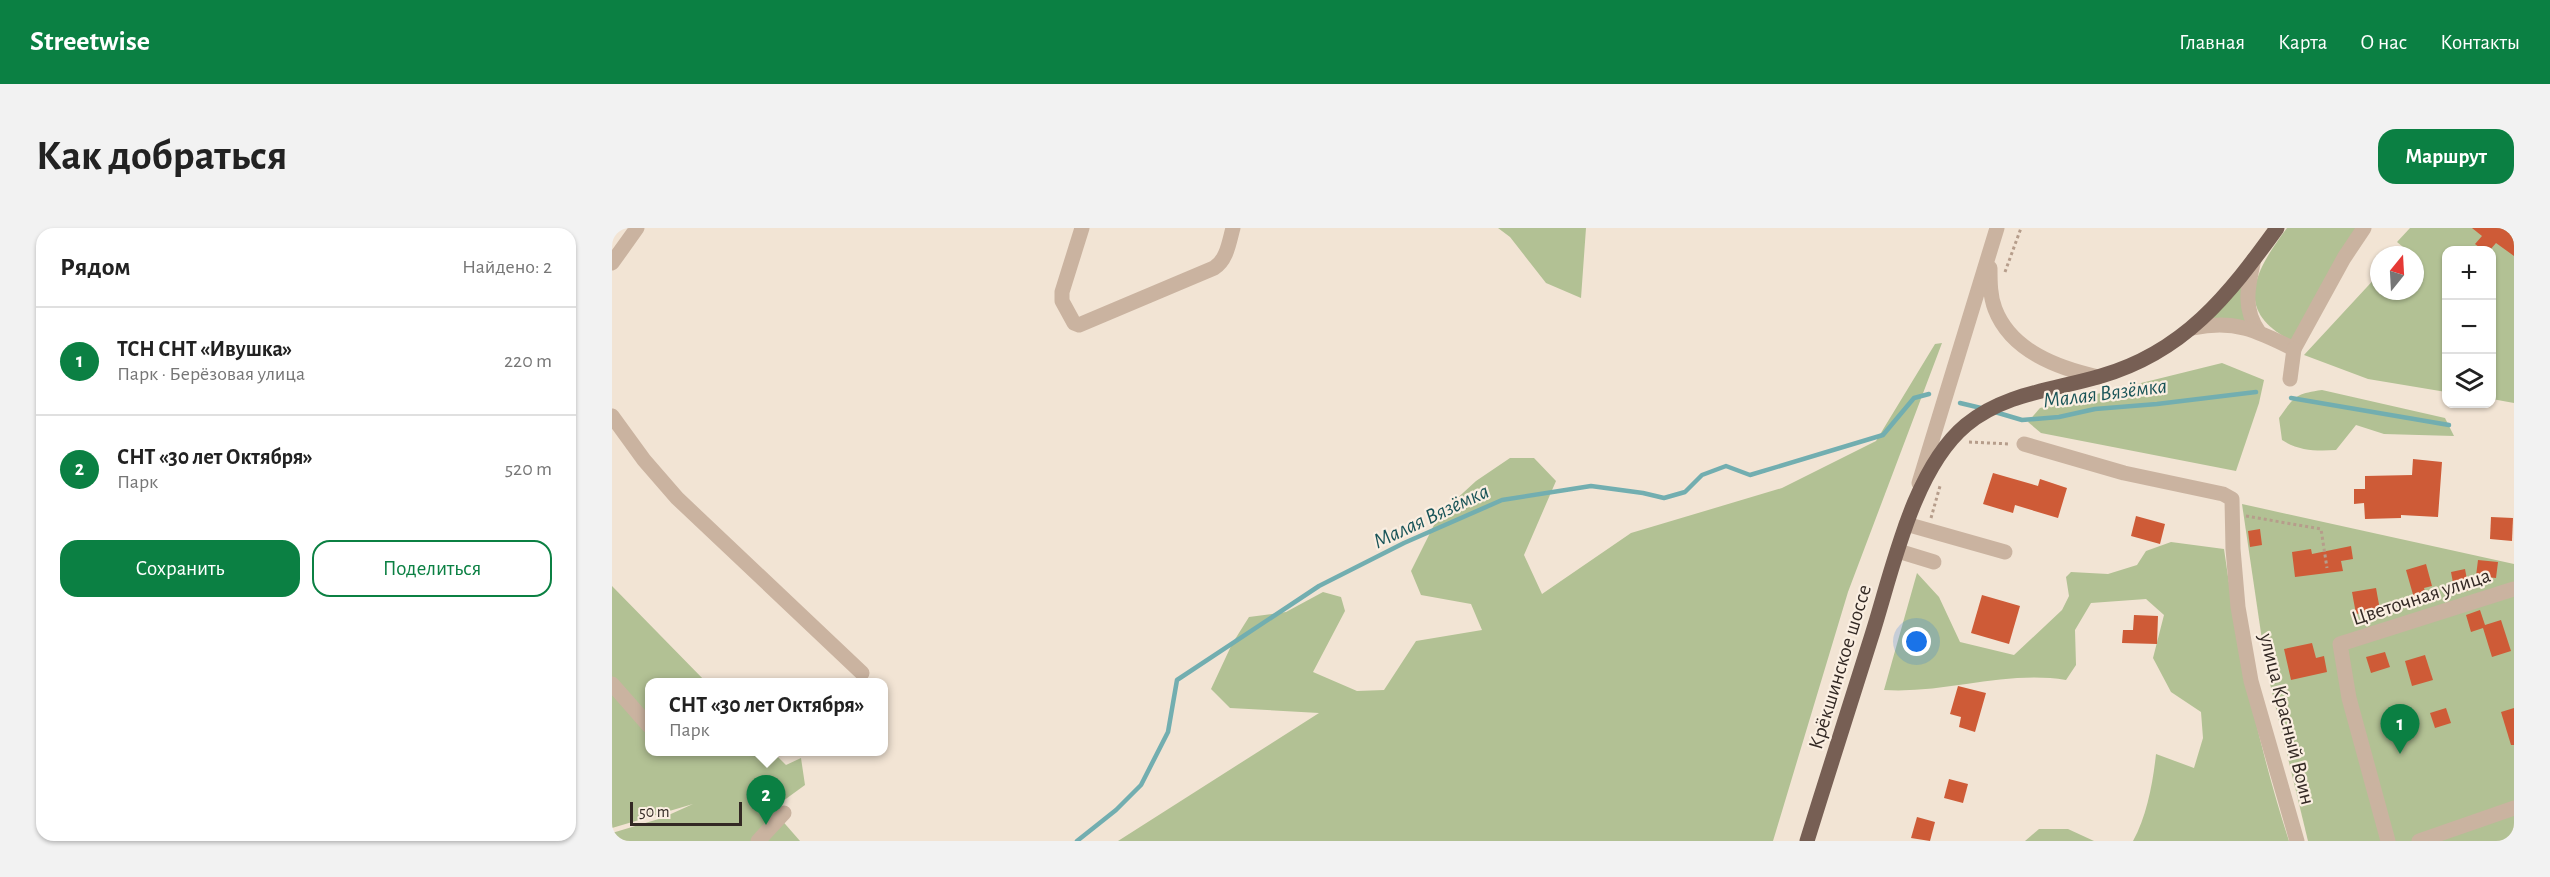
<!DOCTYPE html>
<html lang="ru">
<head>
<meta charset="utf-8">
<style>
  body { margin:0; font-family:"Alegreya Sans",sans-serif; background:#f2f2f2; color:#222 }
  .controls { position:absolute; right:18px; top:18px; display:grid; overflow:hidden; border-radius:12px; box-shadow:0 2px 4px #0004 }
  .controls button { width:54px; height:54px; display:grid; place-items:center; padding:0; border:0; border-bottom:2px solid #e0e0e0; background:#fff; color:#222; font:30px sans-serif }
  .compass { position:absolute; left:1758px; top:18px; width:54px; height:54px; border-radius:50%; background:#fff; box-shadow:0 2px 4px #0004; rotate:18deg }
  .scale { position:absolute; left:18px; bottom:15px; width:112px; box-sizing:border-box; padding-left:6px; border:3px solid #332924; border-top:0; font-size:16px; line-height:21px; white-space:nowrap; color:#332924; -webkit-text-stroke:4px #faeee1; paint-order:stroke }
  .you { position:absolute; left:1305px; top:414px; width:21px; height:21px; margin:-15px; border:4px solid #fff; border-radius:50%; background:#1a73e8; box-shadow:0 0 0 9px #1a73e833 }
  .badge { display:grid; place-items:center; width:39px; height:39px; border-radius:50%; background:#0b8043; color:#fff; font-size:20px; font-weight:700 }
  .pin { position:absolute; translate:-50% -50px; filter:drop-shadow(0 2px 3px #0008) }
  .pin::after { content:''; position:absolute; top:32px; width:21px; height:18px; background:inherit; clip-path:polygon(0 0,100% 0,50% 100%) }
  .popup { position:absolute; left:33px; top:450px; width:243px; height:78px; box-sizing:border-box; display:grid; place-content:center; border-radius:12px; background:#fff; filter:drop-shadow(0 2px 4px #0005); font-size:20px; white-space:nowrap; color:#767676 }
  .popup b { font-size:22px; color:#222 }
  .popup::after { content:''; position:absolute; left:50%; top:100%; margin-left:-12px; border:12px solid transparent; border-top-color:#fff }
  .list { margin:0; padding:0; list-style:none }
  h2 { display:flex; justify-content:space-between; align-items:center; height:78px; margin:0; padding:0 24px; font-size:26px }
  h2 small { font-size:20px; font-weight:400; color:#767676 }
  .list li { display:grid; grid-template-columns:39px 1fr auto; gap:18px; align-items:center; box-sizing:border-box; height:108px; padding:0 24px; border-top:2px solid #e0e0e0 }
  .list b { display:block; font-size:22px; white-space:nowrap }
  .list p { margin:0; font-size:20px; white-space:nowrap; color:#767676 }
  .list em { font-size:20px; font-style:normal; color:#767676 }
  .actions { display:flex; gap:12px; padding:18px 24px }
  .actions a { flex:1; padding:14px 0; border:2px solid #0b8043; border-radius:18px; text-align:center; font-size:21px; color:#0b8043 }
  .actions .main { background:#0b8043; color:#fff }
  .icon { flex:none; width:33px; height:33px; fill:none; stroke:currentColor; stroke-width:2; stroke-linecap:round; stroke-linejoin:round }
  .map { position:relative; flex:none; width:1902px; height:613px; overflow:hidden; border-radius:18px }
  header { display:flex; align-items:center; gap:36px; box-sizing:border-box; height:84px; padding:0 30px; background:#0b8043; color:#fff }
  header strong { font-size:28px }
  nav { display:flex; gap:33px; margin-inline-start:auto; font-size:21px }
  .intro { display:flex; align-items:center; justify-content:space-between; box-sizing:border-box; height:144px; padding:0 36px }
  h1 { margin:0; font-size:42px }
  .button { padding:15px 27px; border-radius:18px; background:#0b8043; color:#fff; font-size:21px; font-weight:700 }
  main { display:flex; gap:36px; padding:0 36px }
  aside { flex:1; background:#fff; border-radius:18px; box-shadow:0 2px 4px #0004 }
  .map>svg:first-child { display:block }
  .green { fill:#b2c194 }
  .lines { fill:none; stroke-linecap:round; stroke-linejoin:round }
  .stream { stroke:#72aeb0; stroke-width:4.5 }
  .building { fill:#ce5b37 }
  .path { stroke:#b69d8b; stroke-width:3; stroke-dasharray:3 3; stroke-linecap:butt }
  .minor { stroke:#cab3a0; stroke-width:15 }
  .major { stroke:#775f54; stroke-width:15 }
  .labels { text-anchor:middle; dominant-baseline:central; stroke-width:4.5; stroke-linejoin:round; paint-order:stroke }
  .street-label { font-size:21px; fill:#332924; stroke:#faeee1 }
  .water-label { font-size:22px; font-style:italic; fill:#185357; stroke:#faeee1 }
</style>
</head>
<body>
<header>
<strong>Streetwise</strong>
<nav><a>Главная</a><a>Карта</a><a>О нас</a><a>Контакты</a></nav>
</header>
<div class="intro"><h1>Как добраться</h1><a class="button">Маршрут</a></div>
<main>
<aside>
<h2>Рядом<small>Найдено: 2</small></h2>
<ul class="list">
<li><span class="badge">1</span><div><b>ТСН СНТ «Ивушка»</b><p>Парк · Берёзовая улица</p></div><em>220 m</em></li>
<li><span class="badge">2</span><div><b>СНТ «30 лет Октября»</b><p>Парк</p></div><em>520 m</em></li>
</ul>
<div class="actions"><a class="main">Сохранить</a><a>Поделиться</a></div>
</aside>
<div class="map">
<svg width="1902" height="613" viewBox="0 0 1902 613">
  <rect width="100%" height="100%" fill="#f2e4d4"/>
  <g class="green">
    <path d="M886,0H974L969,70L934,55L898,9Z"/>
    <path d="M1675,0H1747L1682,114C1619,83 1643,43 1675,0Z"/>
    <path d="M1798,0H1902V175L1880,171V22H1834V164L1756,151L1692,127L1767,46V63H1803V27H1784L1791,19L1785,14Z"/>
    <path d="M1634,46L1638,96L1597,93Z"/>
    <path d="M1330,115L1236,364L1161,613H506L707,485L618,480L599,461L620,416L637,389L674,384L711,364L729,369L733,383L701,444L745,463L772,462L804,413L870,402L859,376L809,367L799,343L827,287L864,253L898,230H922L944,253L912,327L930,366L1019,305L1170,260L1264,213L1323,116Z"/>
    <path d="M1610,135L1652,152L1647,175L1624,243L1429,205L1416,194L1428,180Z"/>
    <path d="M1710,162L1833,190L1842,208L1772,206L1744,197L1724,222C1704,223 1687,223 1670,212L1667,190C1683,168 1683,166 1710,162Z"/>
    <path d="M1630,276L1902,336V613H1696L1654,439Z"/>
    <path d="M1559,314L1612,321C1626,421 1646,517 1677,613H1521C1535,588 1541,554 1544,526L1582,540L1591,510L1589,484L1559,464L1541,430L1552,387L1534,371L1479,375L1463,402L1464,437L1454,452C1394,442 1333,466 1272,462L1305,345L1327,369L1348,414L1402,427L1450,382L1457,368L1454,349L1459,344L1496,346L1525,337L1534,323Z"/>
    <path d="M0,358L94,454H37V524H161L174,537L189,530L193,557L160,581L188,613H0V605L50,590L81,576L0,600Z"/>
    <path d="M1427,601H1456L1482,613H1413Z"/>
  </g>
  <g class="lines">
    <g class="stream">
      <path d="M1679,170L1837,197"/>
      <path d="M1348,175L1369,180"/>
      <path d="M1383,184L1410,192L1447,189L1483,181L1545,176L1644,164"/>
      <path d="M465,613L504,582L529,557L556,504L565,452L707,358L792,315L890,272L979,258L1031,265L1052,270L1073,264L1090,247L1114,238L1138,247L1271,207L1302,170L1317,166"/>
    </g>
  </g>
  <g class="building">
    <path d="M1860,0H1902V28L1884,15L1878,22H1871L1863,16L1870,8Z"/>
    <path d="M1801,231L1830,234L1826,289L1789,287V290L1753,291L1752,275L1742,276V261H1753V248L1800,247Z"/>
    <path d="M1381,245L1426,258L1428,251L1455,260L1446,290L1403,277L1401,285L1371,276Z"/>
    <path d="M1524,288L1553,296L1548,316L1519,308Z"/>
    <path d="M1879,289L1901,290L1900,313L1878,311Z"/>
    <path d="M1648,301L1650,317L1638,319L1636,303Z"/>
    <path d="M1739,318L1741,331L1729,333L1731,343L1683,349L1680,324L1699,321L1700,326Z"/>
    <path d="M1866,332L1886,334L1884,350L1864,348Z"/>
    <path d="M1814,336L1820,358L1812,360L1814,367L1802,370L1794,342Z"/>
    <path d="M1853,341L1857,362L1843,365L1839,344Z"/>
    <path d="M1764,360L1768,382L1744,386L1740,364Z"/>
    <path d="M1370,367L1408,378L1397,416L1359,405Z"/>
    <path d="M1868,382L1873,397L1889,392L1899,423L1880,429L1871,400L1859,404L1854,387Z"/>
    <path d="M1522,387L1546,388L1545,416L1510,415L1511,402H1521Z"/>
    <path d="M1700,415L1704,430L1712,428L1715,444L1679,452L1672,421Z"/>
    <path d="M1773,424L1778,439L1759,445L1754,429Z"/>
    <path d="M1813,427L1821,452L1800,458L1793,433Z"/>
    <path d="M1346,458L1374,465L1363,504L1347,499L1349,489L1338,486Z"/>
    <path d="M1834,480L1839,495L1823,500L1818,485Z"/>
    <path d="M1902,480V517H1899L1889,484Z"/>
    <path d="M1337,551L1356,556L1351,575L1332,570Z"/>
    <path d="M1305,589L1323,594L1318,613L1299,610Z"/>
  </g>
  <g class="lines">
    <g class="path">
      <path d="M1393,44L1409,0"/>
      <path d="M1357,214L1398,216"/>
      <path d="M1634,288L1709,301L1715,340"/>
      <path d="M1319,290L1328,258"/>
    </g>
    <g class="minor">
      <path d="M470,0L450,64V73L462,95L467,97L602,40C615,32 617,14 621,0"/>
      <path d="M1642,31C1636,58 1630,80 1647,104"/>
      <path d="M0,35L25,0"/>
      <path d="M1378,40C1378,54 1378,68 1383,81C1399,123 1446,140 1486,149"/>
      <path d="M1581,100C1623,91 1646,103 1682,121L1732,30L1752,0"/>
      <path d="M1678,151L1682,121"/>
      <path d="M0,188L32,232L65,270L250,445"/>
      <path d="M1412,216L1512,245L1611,266L1620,271L1621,321L1626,379L1639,453L1685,613"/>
      <path d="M1307,255L1385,0"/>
      <path d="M1294,296L1393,324"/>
      <path d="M1286,323L1322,334"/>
      <path d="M0,456L37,498"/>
      <path d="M146,613L172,585"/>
      <path d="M1776,613L1737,470L1728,416L1902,361"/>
      <path d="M1807,613L1902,580"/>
    </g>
    <path class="major" d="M1195,613C1216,545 1238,477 1259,410C1280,345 1300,242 1354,197C1393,165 1442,162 1489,148C1572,124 1616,68 1665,0"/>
  </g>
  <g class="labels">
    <g class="street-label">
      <text transform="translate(1809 369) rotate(-18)">Цветочная улица</text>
      <text transform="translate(1228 439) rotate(-73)">Крёкшинское шоссе</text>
      <text transform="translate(1675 491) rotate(76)">улица Красный Воин</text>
    </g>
    <g class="water-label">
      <text transform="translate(1493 165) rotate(-7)">Малая Вязёмка</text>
      <text transform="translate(819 288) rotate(-25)">Малая Вязёмка</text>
    </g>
  </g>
</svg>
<div class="controls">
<button>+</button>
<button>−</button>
<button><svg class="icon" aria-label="layers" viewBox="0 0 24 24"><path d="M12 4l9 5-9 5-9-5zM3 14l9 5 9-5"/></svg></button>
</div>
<svg class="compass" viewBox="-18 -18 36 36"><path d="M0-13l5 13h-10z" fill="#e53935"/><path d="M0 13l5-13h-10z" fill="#767676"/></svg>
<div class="scale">50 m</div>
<div class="you"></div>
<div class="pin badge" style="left:1788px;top:526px">1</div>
<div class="pin badge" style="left:154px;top:597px">2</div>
<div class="popup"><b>СНТ «30 лет Октября»</b>Парк</div>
</div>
</main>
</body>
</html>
